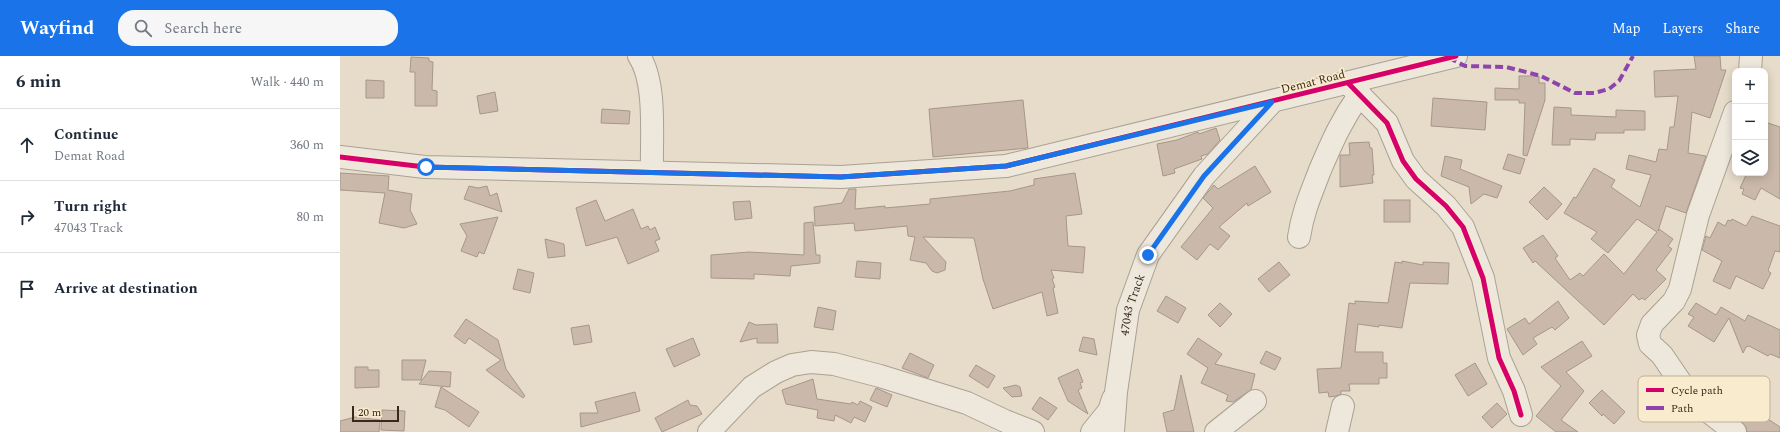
<!DOCTYPE html>
<html lang="en">
<head>
<meta charset="utf-8">
<style>
  body { margin:0; font-family:Spectral,serif; background:#f6f6f7; color:#1f2937 }
  .controls { position:absolute; right:12px; top:12px; display:grid; overflow:hidden; border-radius:8px; box-shadow:0 2px 10px #0003 }
  .controls button { width:36px; height:36px; display:grid; place-items:center; padding:0; border:0; border-bottom:1px solid #e0e1e3; background:#fff; color:#1f2937; font:20px sans-serif }
  .scale { position:absolute; left:12px; bottom:10px; width:47px; box-sizing:border-box; padding-left:4px; border:2px solid #3a291b; border-top:0; font-size:11px; line-height:14px; white-space:nowrap; color:#3a291b; -webkit-text-stroke:3px #f9ebce; paint-order:stroke }
  .stop { position:absolute; width:12px; height:12px; margin:-9px; border:3px solid #1a73e8; border-radius:50%; background:#fff }
  .stop.end { background:#1a73e8; border-color:#fff; box-shadow:0 1px 4px #0008 }
  .list { margin:0; padding:0; list-style:none }
  h2 { display:flex; justify-content:space-between; align-items:center; height:52px; margin:0; padding:0 16px; font-size:17px }
  h2 small { font-size:13px; font-weight:400; color:#747a83 }
  .list li { display:grid; grid-template-columns:26px 1fr auto; gap:12px; align-items:center; box-sizing:border-box; height:72px; padding:0 16px; border-top:1px solid #e0e1e3 }
  .list b { display:block; font-size:15px; white-space:nowrap }
  .list p { margin:0; font-size:13px; white-space:nowrap; color:#747a83 }
  .list em { font-size:13px; font-style:normal; color:#747a83 }
  .icon { flex:none; width:22px; height:22px; fill:none; stroke:currentColor; stroke-width:2; stroke-linecap:round; stroke-linejoin:round }
  .map { position:relative; flex:none; width:1440px; height:376px; overflow:hidden }
  header { display:flex; align-items:center; gap:24px; box-sizing:border-box; height:56px; padding:0 20px; background:#1a73e8; color:#fff }
  header strong { font-size:19px }
  nav { display:flex; gap:22px; margin-inline-start:auto; font-size:14px }
  .search { width:280px; height:36px; background:#f6f6f7; display:flex; align-items:center; gap:10px; box-sizing:border-box; padding:0 14px; border-radius:16px; color:#747a83; font-size:15px }
  main { display:flex }
  aside { flex:1; background:#fff }
  .map>svg:first-child { display:block }
  .building { fill:#cab9aa; stroke:#a69789 }
  .lines { fill:none; stroke-linecap:round; stroke-linejoin:round }
  .minor-casing { stroke:#aba193; stroke-width:24 }
  .minor { stroke:#ede7dc; stroke-width:22 }
  .quiet { stroke:#8e44ad; stroke-width:4; stroke-dasharray:8 4; stroke-linecap:butt }
  .cycleway-casing { stroke:#f9ebce; stroke-width:8 }
  .cycleway { stroke:#d6006c; stroke-width:5 }
  .route { stroke:#1a73e8; stroke-width:5 }
  .labels { text-anchor:middle; dominant-baseline:central; stroke-width:3.5; stroke-linejoin:round; paint-order:stroke }
  .street-label { font-size:12px; fill:#3a291b; stroke:#f9ebce }
  .key { fill:#f9ebce; stroke:#c0b198; stroke-width:1 }
  .key-label { font-size:11px; fill:#3a291b }
</style>
</head>
<body>
<header>
<strong>Wayfind</strong>
<div class="search"><svg class="icon" aria-label="search" viewBox="0 0 24 24"><circle cx="10" cy="10" r="6"/><path d="M15 15l6 6"/></svg>Search here</div>
<nav><a>Map</a><a>Layers</a><a>Share</a></nav>
</header>
<main>
<aside>
<h2>6 min<small>Walk · 440 m</small></h2>
<ul class="list">
<li><svg class="icon" aria-label="ahead" viewBox="0 0 24 24"><path d="M12 20V5M6 11l6-6 6 6"/></svg><div><b>Continue</b><p>Demat Road</p></div><em>360 m</em></li>
<li><svg class="icon" aria-label="right" viewBox="0 0 24 24"><path d="M7 20v-9h11M14 6l5 5-5 5"/></svg><div><b>Turn right</b><p>47043 Track</p></div><em>80 m</em></li>
<li><svg class="icon" aria-label="arrive" viewBox="0 0 24 24"><path d="M6 21V4h12l-3 4 3 4H6"/></svg><div><b>Arrive at destination</b></div></li>
</ul>
</aside>
<div class="map">
<svg width="1440" height="376" viewBox="0 0 1440 376">
  <rect width="100%" height="100%" fill="#e6dcc9"/>
  <g class="building">
    <path d="M1354,0H1380L1381,14H1386L1370,62L1352,56L1348,97L1366,100L1346,157L1326,150L1318,175L1319,173L1333,183L1328,190L1332,193L1316,214L1326,223L1305,244L1302,242L1299,244L1293,238L1264,269L1195,205L1193,207L1183,192L1203,179L1218,200L1215,202L1230,224L1240,217L1243,220L1264,198L1284,218L1317,176L1297,163L1268,197L1251,183L1257,176L1224,157L1234,141L1236,142L1254,112L1275,124L1271,131L1300,151L1311,119L1286,113L1289,99L1316,106L1319,93L1327,94L1330,71H1334L1338,40L1315,41L1314,15L1356,13Z"/>
    <path d="M71,1L89,2V5L93,6L92,34L97,35V50H75V16H70Z"/>
    <path d="M1179,20H1199V27H1205V44L1187,100L1183,99L1185,47H1179V44H1155V32L1179,33Z"/>
    <path d="M26,24L44,25V42H26Z"/>
    <path d="M155,36L158,55L140,58L137,40Z"/>
    <path d="M1093,42L1147,46L1145,74L1091,70Z"/>
    <path d="M683,44L688,92L593,101L589,53Z"/>
    <path d="M1214,51L1231,52V59L1276,61V54L1305,55V74H1284V77H1256L1255,84L1230,83V89H1212Z"/>
    <path d="M262,53L290,55L289,68L261,67Z"/>
    <path d="M1425,66L1440,71V143L1421,132L1415,144L1402,138L1404,133L1400,132L1407,117H1425Z"/>
    <path d="M876,72L880,84L868,98L861,100L862,103L834,113L835,117L823,120L817,88L837,84L858,76L859,78Z"/>
    <path d="M1029,86L1030,92H1032L1034,119H1032L1033,127L1000,131V99H1010L1009,87Z"/>
    <path d="M1168,98L1185,103L1180,118L1163,113Z"/>
    <path d="M1105,100L1122,104L1120,113L1162,130L1157,142L1144,138L1131,148L1129,131L1101,120Z"/>
    <path d="M915,110L931,136L908,150L907,147L879,171L890,180L878,194L870,188L857,204L841,191L873,152L863,142L874,129L878,133Z"/>
    <path d="M0,117L49,120L48,134L72,138L70,154L77,168L64,172L39,167L45,137L0,134Z"/>
    <path d="M735,117L742,158L726,160L728,190L745,191L743,217L711,214L714,222L712,223L715,231L713,232L718,257L707,260L702,236L653,253L643,223L634,182L583,181L606,206L605,214L597,217L592,215L586,207L570,204L575,181L568,180L567,170L515,175L514,167L475,170L474,151L502,147L509,133H516L515,153L545,150V152L590,148V143L670,135L694,129V123Z"/>
    <path d="M129,130L138,132L147,130L150,140L157,137L162,156L124,143Z"/>
    <path d="M1204,131L1222,148L1207,164L1189,146Z"/>
    <path d="M256,144L265,165L293,153L301,173L308,170L310,174L315,171L320,183L315,185L319,195L288,208L277,181L246,190L236,152Z"/>
    <rect x="1044" y="144" width="26" height="22"/>
    <path d="M410,145L412,162L395,164L393,146Z"/>
    <path d="M1412,160L1440,170V196L1435,195L1428,215L1431,217L1423,233L1396,220L1390,233L1373,225L1382,205L1362,194L1366,180L1370,182L1378,166L1385,170L1388,164L1391,165L1392,163L1406,170Z"/>
    <path d="M158,161L144,198L139,196L137,201L121,195L127,180L120,168Z"/>
    <path d="M473,166L476,199H480V207L451,210L450,220L414,218V223L371,222V199L409,196L464,199V167Z"/>
    <path d="M205,183L224,188L225,200L208,202Z"/>
    <path d="M517,205L541,207L540,223L515,221Z"/>
    <path d="M1062,205L1083,209V206L1109,207L1108,228L1070,227L1062,272L1039,269V271L1018,268L1015,296H1043V307H1047V322H1039V328H1009L1010,335H1001V338L996,340L989,341L988,336L979,337L977,313L1001,312L1009,247L1015,248V245L1048,247L1055,206L1062,207Z"/>
    <path d="M939,206L950,219L929,236L918,223Z"/>
    <path d="M178,213L194,217L190,237L173,233Z"/>
    <path d="M826,240L846,252L838,267L817,255Z"/>
    <path d="M1218,245L1229,262L1215,274L1212,271L1193,282L1197,288L1183,299L1167,273L1185,262L1189,268Z"/>
    <path d="M880,247L892,258L880,271L868,259Z"/>
    <path d="M1356,247L1376,259L1381,251L1405,265L1408,259L1440,274V302L1430,298L1428,300L1409,290L1406,291L1403,297L1389,262L1374,286L1348,270L1354,261L1348,258Z"/>
    <path d="M478,251L496,255L493,274L474,271Z"/>
    <path d="M126,263L158,284L166,313L185,340L183,342L146,314L161,304L129,282L125,288L114,280Z"/>
    <path d="M409,266L416,269L437,268L438,287H417V282L400,286Z"/>
    <path d="M249,269L252,286L234,289L231,272Z"/>
    <path d="M743,281L754,283L757,299L739,295Z"/>
    <path d="M353,282L360,299L334,311L326,293Z"/>
    <path d="M858,282L882,298L875,308L915,318L911,334L893,346L886,345L888,339L861,327L868,312L847,298Z"/>
    <path d="M1242,285L1252,300L1226,316L1244,335L1221,364L1238,376H1216L1196,360L1221,330L1201,311Z"/>
    <path d="M926,295L941,302L935,314L920,307Z"/>
    <path d="M570,297L594,309L588,322L562,312Z"/>
    <path d="M62,304H86L81,324H62Z"/>
    <path d="M1135,307L1147,328L1128,340L1115,319Z"/>
    <path d="M636,309L655,320L648,332L629,320Z"/>
    <path d="M15,311H28V314H39V331L15,332Z"/>
    <path d="M738,313L743,326L740,327L742,332L738,334L748,358L728,345L718,322Z"/>
    <path d="M89,315L111,316L110,331L79,328Z"/>
    <path d="M841,319L854,376H827L823,357L834,354Z"/>
    <path d="M473,323L477,343L511,348L512,346L518,349L520,345L532,351L525,366L514,361L511,367L495,359L494,365L477,362L478,354L446,348L442,334Z"/>
    <path d="M676,329L680,331L682,340L672,341L663,332Z"/>
    <path d="M101,331L139,356L129,371L105,354L95,351Z"/>
    <path d="M536,332L552,339L547,351L530,344Z"/>
    <path d="M1262,334L1285,356L1274,368L1263,358L1262,360L1249,347Z"/>
    <path d="M295,336L300,355L241,371L240,357H258L255,346Z"/>
    <path d="M700,341L717,352L708,364L692,353Z"/>
    <path d="M348,344L350,349L357,350L362,358L322,376L315,362Z"/>
    <path d="M1157,347L1167,358L1152,372L1142,361Z"/>
    <path d="M1407,350L1423,356L1422,359L1440,371V376H1407L1406,371L1400,364L1401,359L1403,360Z"/>
    <path d="M42,354L65,355L64,375L41,374Z"/>
    <path d="M15,361L40,364L39,376H0V365Z"/>
  </g>
  <g class="lines">
    <defs>
      <g id="minor">
        <path d="M299,0C317,27 311,83 312,116"/>
        <path d="M1410,15L1411,0"/>
        <path d="M1008,27L1047,67L1063,105L1076,123L1106,150L1123,171L1143,222L1159,302L1174,335L1181,359"/>
        <path d="M1395,56L1358,159L1340,233L1334,245L1312,268L1308,279L1310,288L1322,299L1352,343L1395,376"/>
        <path d="M0,101L85,111L501,121L666,110L1116,0"/>
        <path d="M959,181C963,155 971,138 980,114C993,84 1001,65 1020,38"/>
        <path d="M369,376L412,331L436,316L452,309L471,306L494,308L540,320L627,347L665,365L693,376"/>
        <path d="M752,376L769,355L773,343"/>
        <path id="s1" d="M773,376L776,336L788,254L808,199L864,120L932,46"/>
        <path d="M876,376L915,345"/>
        <path d="M997,376L1003,350"/>
      </g>
    </defs>
    <use href="#minor" class="minor-casing"/>
    <use href="#minor" class="minor"/>
    <path class="quiet" d="M1109,2L1125,10L1166,11L1190,17L1201,20L1235,37H1254L1269,33L1279,25L1293,0"/>
    <defs>
      <g id="cycleway">
        <path d="M1008,27L1047,67L1063,105L1076,123L1106,150L1123,171L1143,222L1159,302L1174,335L1181,359"/>
        <path d="M0,101L85,111L501,121L666,110L1116,0"/>
      </g>
    </defs>
    <use href="#cycleway" class="cycleway-casing"/>
    <use href="#cycleway" class="cycleway"/>
  </g>
  <g class="lines">
    <path class="route" d="M86,111L500,121L666,110L932,46L864,120L808,199"/>
  </g>
  <g class="labels">
    <g class="street-label">
      <text transform="translate(973 26) rotate(-14)">Demat Road</text>
      <text stroke="none"><textPath href="#s1" startOffset="129">47043 Track</textPath></text>
    </g>
  </g>
  <rect x="1298" y="320" width="132" height="46" rx="6" class="key"/>
  <rect x="1306" y="332" width="18" height="4" fill="#d6006c"/>
  <rect x="1306" y="350" width="18" height="4" fill="#8e44ad"/>
  <g class="key-label">
    <text x="1331" y="338">Cycle path</text>
    <text x="1331" y="356">Path</text>
  </g>
</svg>
<div class="controls">
<button>+</button>
<button>−</button>
<button><svg class="icon" aria-label="layers" viewBox="0 0 24 24"><path d="M12 4l9 5-9 5-9-5zM3 14l9 5 9-5"/></svg></button>
</div>
<div class="scale">20 m</div>
<div class="stop" style="left:86px;top:111px"></div>
<div class="stop end" style="left:808px;top:199px"></div>
</div>
</main>
</body>
</html>
